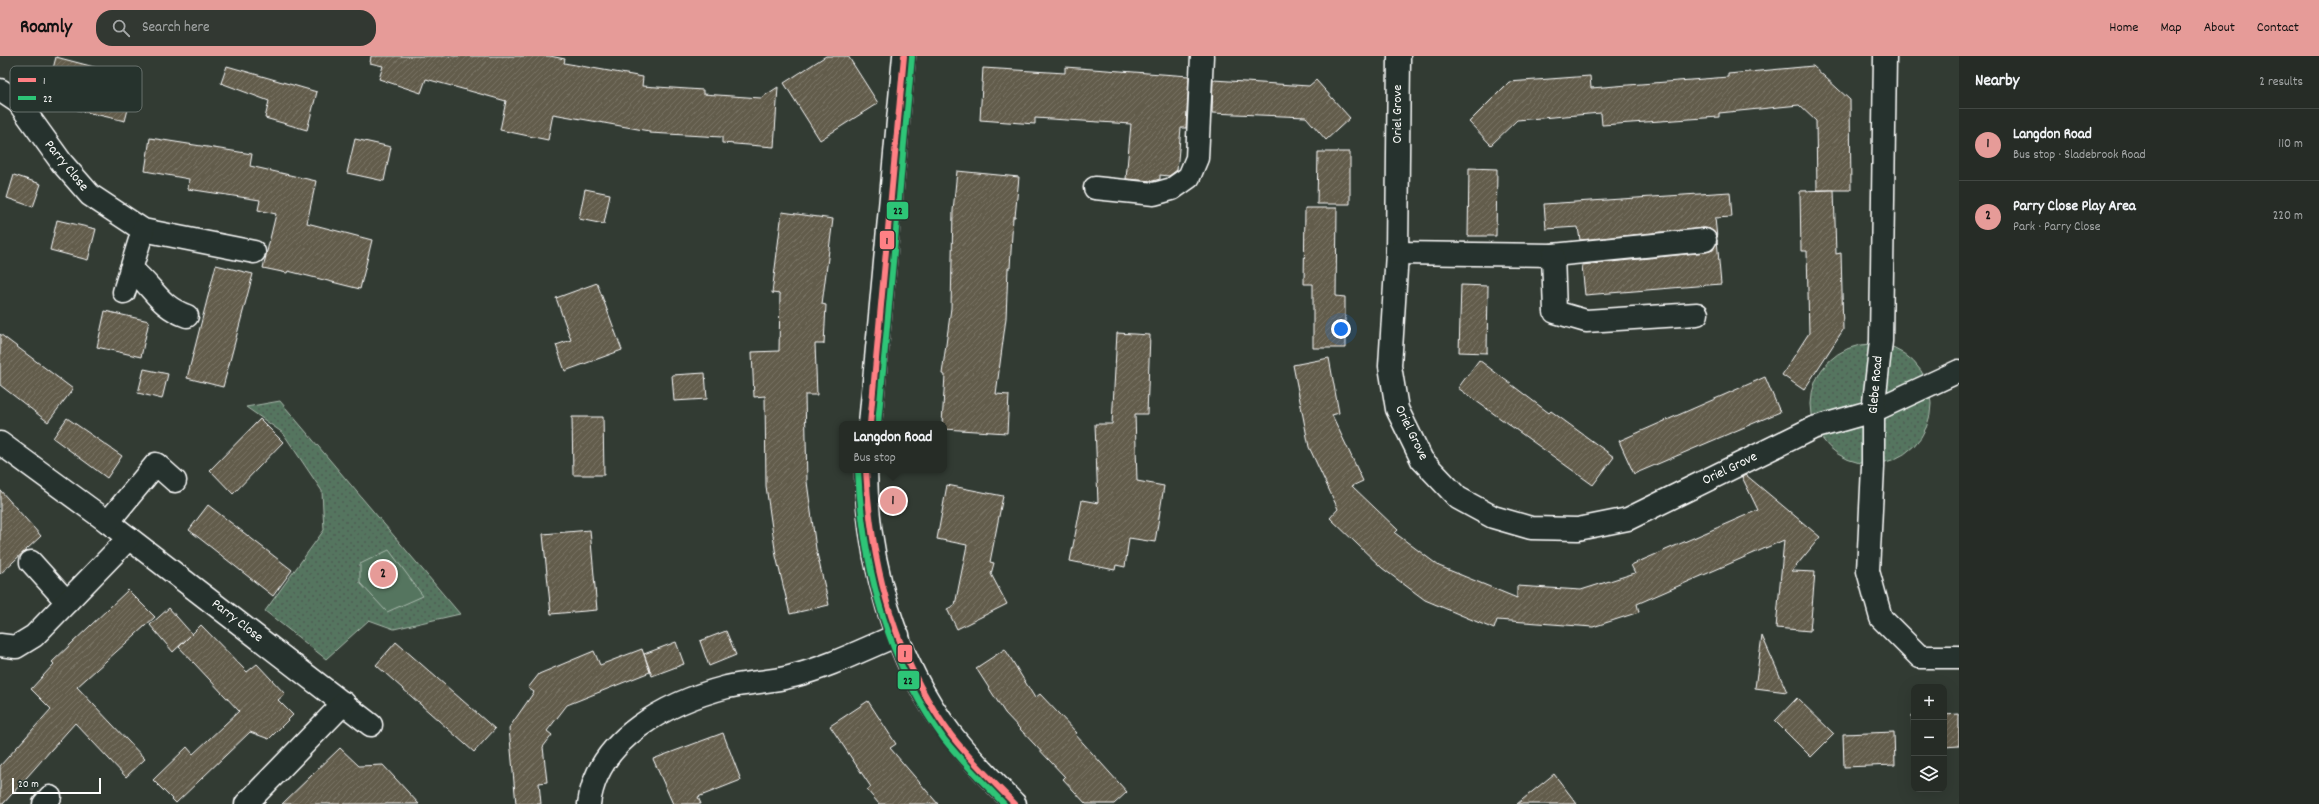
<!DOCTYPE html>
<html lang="en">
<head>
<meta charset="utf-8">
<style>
  body { margin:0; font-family:Dekko,sans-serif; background:#323832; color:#f1f3f6 }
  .controls { position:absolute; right:12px; bottom:12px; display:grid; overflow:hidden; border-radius:8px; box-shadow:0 4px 16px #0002 }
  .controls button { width:36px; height:36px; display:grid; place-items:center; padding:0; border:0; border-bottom:1px solid #424843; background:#262c26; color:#f1f3f6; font:20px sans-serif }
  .scale { position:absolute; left:12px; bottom:10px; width:89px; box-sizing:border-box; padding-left:4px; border:2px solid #fff; border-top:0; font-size:11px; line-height:14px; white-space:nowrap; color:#fff; -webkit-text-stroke:3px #26332d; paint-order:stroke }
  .you { position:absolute; left:1341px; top:273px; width:14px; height:14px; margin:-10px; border:3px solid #fff; border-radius:50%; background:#1a73e8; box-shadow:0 0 0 6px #1a73e833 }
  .badge { display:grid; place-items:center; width:26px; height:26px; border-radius:50%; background:#e69b98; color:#111; font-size:13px; font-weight:700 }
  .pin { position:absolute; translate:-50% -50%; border:2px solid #fff; box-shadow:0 1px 4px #0006 }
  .popup { position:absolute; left:839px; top:365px; width:108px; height:52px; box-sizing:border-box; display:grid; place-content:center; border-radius:8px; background:#262c26; filter:drop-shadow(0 1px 3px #0005); font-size:13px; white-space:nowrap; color:#a4a7a7 }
  .popup b { font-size:15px; color:#f1f3f6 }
  .popup::after { content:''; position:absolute; left:50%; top:100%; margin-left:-8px; border:8px solid transparent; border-top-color:#262c26 }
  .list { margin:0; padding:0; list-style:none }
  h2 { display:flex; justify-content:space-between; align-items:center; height:52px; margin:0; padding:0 16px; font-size:17px }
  h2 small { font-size:13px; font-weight:400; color:#a4a7a7 }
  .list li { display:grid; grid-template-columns:26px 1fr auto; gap:12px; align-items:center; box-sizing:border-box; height:72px; padding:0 16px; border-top:1px solid #424843 }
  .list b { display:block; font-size:15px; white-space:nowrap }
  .list p { margin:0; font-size:13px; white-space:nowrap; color:#a4a7a7 }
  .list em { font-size:13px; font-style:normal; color:#a4a7a7 }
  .icon { flex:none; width:22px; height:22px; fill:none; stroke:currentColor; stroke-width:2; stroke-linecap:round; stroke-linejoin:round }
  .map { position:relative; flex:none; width:1959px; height:748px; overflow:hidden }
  header { display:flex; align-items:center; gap:24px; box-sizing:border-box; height:56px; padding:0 20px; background:#e69b98; color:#111 }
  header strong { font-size:19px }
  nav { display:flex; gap:22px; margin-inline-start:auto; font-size:14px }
  .search { width:280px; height:36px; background:#323832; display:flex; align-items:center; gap:10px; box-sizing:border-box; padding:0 14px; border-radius:16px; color:#a4a7a7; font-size:15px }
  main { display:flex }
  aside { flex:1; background:#262c26 }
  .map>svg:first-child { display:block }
  .grass { fill:url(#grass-dots); stroke:#aabaae }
  .green { fill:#54755e; stroke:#aabaae }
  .building { fill:url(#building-hatch); stroke:#fff }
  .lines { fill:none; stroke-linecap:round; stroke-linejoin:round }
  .minor-casing { stroke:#fff; stroke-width:25 }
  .minor { stroke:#26332d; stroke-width:22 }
  .bus-1-casing { stroke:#26332d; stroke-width:9 }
  .bus-2-casing { stroke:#26332d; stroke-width:9 }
  .bus-1 { stroke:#ff8084; stroke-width:6 }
  .bus-2 { stroke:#2dc577; stroke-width:6 }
  .labels { text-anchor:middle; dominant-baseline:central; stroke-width:3; stroke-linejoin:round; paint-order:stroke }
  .street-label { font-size:14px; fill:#fff; stroke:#26332d }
  .key { fill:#26332d; stroke:#67706c; stroke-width:1 }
  .key-label { font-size:11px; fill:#fff }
  .line-badge { stroke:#26332d; stroke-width:1.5 }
  .pale-badge-label { font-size:11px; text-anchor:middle; font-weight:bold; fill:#111 }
</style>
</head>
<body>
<header>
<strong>Roamly</strong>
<div class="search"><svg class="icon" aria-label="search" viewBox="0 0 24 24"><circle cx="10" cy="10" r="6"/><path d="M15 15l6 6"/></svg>Search here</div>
<nav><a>Home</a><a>Map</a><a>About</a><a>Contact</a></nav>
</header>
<main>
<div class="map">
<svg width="1959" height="748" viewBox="0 0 1959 748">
  <defs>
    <pattern id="grass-dots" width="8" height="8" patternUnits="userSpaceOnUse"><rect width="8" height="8" fill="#54755e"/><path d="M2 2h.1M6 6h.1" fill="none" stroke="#4f5c53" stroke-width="1.8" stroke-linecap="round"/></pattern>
    <pattern id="building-hatch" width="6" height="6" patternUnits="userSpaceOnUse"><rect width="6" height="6" fill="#625c4b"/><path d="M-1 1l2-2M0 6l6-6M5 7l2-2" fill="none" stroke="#7a7466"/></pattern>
  </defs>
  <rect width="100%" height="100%" fill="#323b33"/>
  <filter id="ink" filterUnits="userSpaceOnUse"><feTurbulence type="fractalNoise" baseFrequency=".025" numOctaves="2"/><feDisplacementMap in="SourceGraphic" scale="8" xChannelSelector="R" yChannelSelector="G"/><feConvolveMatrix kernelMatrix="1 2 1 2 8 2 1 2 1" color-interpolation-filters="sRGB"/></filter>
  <g filter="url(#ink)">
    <g class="grass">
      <circle cx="1871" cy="348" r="60"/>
      <path d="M280,345L460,558L394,573L369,564L326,603L265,555L324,474L322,435L283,377L246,351Z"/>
    </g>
    <path class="green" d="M389,494L423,540L387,556L360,527V508Z"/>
    <g class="building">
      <path d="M371,0H550L565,3L564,7L643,21L642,30L703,34V38L761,42L778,31L774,91L722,87V81L649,77V75L553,58L548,84L500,74L506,45L426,23L421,37L379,23L383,10L370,7Z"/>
      <path d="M826,0H848L878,47L820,84L784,27Z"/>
      <path d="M56,1L136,22L125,65L77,54L79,44L47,36Z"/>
      <path d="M227,10L317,36L307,74L265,62L269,45L221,27Z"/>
      <path d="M1813,10L1850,44L1851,134H1817L1816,65L1799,49L1719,57V61L1602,69L1601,57L1517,64L1491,89L1469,66L1509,26L1590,20L1591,32L1728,21V18Z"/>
      <path d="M1065,11L1189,20L1186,72H1181L1177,114L1169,120L1160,119V123L1153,125L1126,123L1131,68L1035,62V68L980,64L983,12L1065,17Z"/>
      <path d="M1213,24L1309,30L1316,24L1350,62L1326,84L1306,61L1212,57Z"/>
      <path d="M150,82L252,98L250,110L316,125L307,167L372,184L360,233L288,215L287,217L263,212L276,158L258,154L260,144L188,133L189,123L145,115Z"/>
      <path d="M355,83L391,91L384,125L347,117Z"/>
      <path d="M1318,96H1350V148H1317Z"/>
      <path d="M1469,112L1497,113L1496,180H1468Z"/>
      <path d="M957,115L1019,121L1015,161H1013L1010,212H1008L1006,262L996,338L1009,339L1007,377L944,373V368H942L945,319L942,318L951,252L953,155Z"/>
      <path d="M14,119L41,128L33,151L7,142Z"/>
      <path d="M585,133L610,138L604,168L579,163Z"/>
      <path d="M1834,134L1836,198L1841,197L1843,274L1804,334L1782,319L1809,277L1807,195H1801L1800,135Z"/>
      <path d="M1730,136L1732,161L1715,162L1717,182L1710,173L1704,172L1580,184L1578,171L1546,173L1544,148Z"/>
      <path d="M1305,152H1337L1336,240L1345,241V292H1313V228H1304Z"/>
      <path d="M782,156L833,163L822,248L826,249L824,288H815L817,339H805L807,426L816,493L829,549L790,558L776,500L766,430L765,340L754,341L752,296L779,295L780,238L772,237Z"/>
      <path d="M57,164L96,173L88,204L50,194Z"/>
      <path d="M1717,184L1721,228L1585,239L1582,209L1706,196L1713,194Z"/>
      <path d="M216,209L253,218L223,331L187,322Z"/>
      <path d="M597,227L622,294L565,315L556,289L571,284L556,242Z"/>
      <path d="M1461,229L1488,230L1487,297L1459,296Z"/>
      <path d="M105,255L149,265L141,301L97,291Z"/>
      <path d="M1117,277L1150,279L1147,358H1135L1137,425L1164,430L1155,486L1129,482L1125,511L1116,509L1115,514L1070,505L1082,444L1098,447L1095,368H1112Z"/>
      <path d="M0,278L73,333L48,366L0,329Z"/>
      <path d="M1329,302L1339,357L1332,359L1363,425L1352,430L1398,474L1395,477L1439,510L1517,542V530L1581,534L1635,517L1631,509L1758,454L1742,421L1746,419L1820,481L1792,515L1815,516L1810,575L1776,572L1784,484L1637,548L1639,556L1593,571L1497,564L1494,573L1425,544L1382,512L1330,462L1338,453L1309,391L1293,309Z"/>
      <path d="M1479,304L1549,357L1551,355L1614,401L1593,429L1458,332Z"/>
      <path d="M144,313L168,318L162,343L138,337Z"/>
      <path d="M705,317L707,343L674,345L672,319Z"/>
      <path d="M1765,321L1780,356L1634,418L1619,385Z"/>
      <path d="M572,361H603L604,419H573Z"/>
      <path d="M67,362L122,400L107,422L53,382Z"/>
      <path d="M260,363L283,386L233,438L210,414Z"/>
      <path d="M947,429L1003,440L990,506L994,507L991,518L1007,548L957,573L947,553L955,549L967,489L937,483Z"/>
      <path d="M0,434L41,480L0,518Z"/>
      <path d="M208,449L292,514L273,540L189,474Z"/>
      <path d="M590,474L597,554L551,558L543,478Z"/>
      <path d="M128,534L155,561L77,631L145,703L126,721L75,667L3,748H0V710L51,653L31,633L54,608L52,606Z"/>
      <path d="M169,552L192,578L173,596L150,569Z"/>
      <path d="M201,569L247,616L257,608L285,638L278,644L293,659L269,683L250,676L176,747L153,724L187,691L193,698L239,655L179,591Z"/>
      <path d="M726,575L736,599L709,610L700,585Z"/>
      <path d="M1762,580L1787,636L1755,632Z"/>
      <path d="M396,586L495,673L474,696L376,609Z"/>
      <path d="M676,586L684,608L652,620L644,598Z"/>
      <path d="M642,593L650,616L567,649L547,675L552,679L543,691L547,726L539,727L541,748H516L509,672L534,636L528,632L539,618L594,595L600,609Z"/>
      <path d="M1005,593L1035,642L1040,638L1077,677L1075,678L1127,736L1114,748H1086L1063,723L1065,721L1005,657L976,612Z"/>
      <path d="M1797,642L1834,678L1811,701L1775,665Z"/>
      <path d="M868,645L896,688L890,692L938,748H879L867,734L871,731L830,670Z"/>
      <path d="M1959,658V690L1944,691V659Z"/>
      <path d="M1912,659H1914V691H1913Z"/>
      <path d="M1894,676L1895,709L1844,711L1843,678Z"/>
      <path d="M723,677L741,724L698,741L701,748H673L653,703Z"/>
      <path d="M340,692L359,710L383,709L419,748H282Z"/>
      <path d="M1554,718L1577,748H1517Z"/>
    </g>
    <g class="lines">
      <defs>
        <g id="minor">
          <path d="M1399,0L1397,197L1390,310L1397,353L1422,404L1458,442L1493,461L1531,472L1578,473L1628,463L1813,372L1873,355L1959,315"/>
          <path d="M1885,0L1881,285L1873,355V411L1868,515L1881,562L1920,601H1959"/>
          <path d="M0,34L18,46L62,107L90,139L143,174L254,196"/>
          <path d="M1095,132L1154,138L1172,133L1189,121L1197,102L1202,0"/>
          <path d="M1397,197L1553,199L1705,184"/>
          <path d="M1553,199L1555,256L1586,265L1697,258"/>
          <path d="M131,213C154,231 158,250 187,260"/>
          <path d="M124,236L143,174"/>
          <path d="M870,368L904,0"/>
          <path d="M0,387L108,466L371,669"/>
          <path d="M866,414C867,505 895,605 951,678C970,703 993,725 1015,748"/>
          <path d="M108,466L156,408L175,425"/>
          <path d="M31,506L67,546"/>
          <path d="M0,589L16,591L34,580L129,482"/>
          <path d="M44,748L50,741"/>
          <path d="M246,748L344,647"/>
          <path d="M589,748C597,682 669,646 727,631C749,626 772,626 793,620C829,611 864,593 898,579"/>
        </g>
      </defs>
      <use href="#minor" class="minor-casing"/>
      <use href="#minor" class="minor"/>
      <defs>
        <g id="bus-1">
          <path d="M870,368L904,0"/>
          <path d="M866,414C871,509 894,602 951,679C970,704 993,725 1015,748"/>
        </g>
        <g id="bus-2">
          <path d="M878,368L912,1"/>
          <path d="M858,414C863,511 886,604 944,683C962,706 984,727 1004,748"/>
        </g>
      </defs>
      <use href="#bus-1" class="bus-1-casing"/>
      <use href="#bus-2" class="bus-2-casing"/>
      <use href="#bus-1" class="bus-1"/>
      <use href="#bus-2" class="bus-2"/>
    </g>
  </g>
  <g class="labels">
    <g class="street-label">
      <text transform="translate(1398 58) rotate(-90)">Oriel Grove</text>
      <text transform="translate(66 110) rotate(51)">Parry Close</text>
      <text transform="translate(1876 329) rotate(-85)">Glebe Road</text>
      <text transform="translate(1411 377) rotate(64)">Oriel Grove</text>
      <text transform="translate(1730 413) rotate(-26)">Oriel Grove</text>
      <text transform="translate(237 565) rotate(38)">Parry Close</text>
    </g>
  </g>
  <rect x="10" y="10" width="132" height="46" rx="6" class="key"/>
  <rect x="18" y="22" width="18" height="4" fill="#ff8084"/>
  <rect x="18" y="40" width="18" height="4" fill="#2dc577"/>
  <g class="key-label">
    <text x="43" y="28">1</text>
    <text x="43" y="46">22</text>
  </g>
  <g class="line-badge">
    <rect x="886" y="145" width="23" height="19" rx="4" fill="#2dc577"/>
    <rect x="879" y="174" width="16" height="20" rx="4" fill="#ff8084"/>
    <rect x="897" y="588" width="16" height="19" rx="4" fill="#ff8084"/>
    <rect x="897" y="614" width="23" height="20" rx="4" fill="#2dc577"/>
  </g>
  <g class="pale-badge-label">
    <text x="898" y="158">22</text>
    <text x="887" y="188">1</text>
    <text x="905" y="601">1</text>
    <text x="908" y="628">22</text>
  </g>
</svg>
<div class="controls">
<button>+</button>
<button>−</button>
<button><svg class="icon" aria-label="layers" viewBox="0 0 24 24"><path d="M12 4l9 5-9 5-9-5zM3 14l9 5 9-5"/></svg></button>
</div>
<div class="scale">20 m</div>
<div class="you"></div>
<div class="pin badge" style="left:893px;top:445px">1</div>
<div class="popup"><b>Langdon Road</b>Bus stop</div>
<div class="pin badge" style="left:383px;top:518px">2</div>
</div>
<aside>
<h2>Nearby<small>2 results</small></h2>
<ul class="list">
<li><span class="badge">1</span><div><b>Langdon Road</b><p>Bus stop · Sladebrook Road</p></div><em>110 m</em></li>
<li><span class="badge">2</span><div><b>Parry Close Play Area</b><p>Park · Parry Close</p></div><em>220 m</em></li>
</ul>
</aside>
</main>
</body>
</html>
